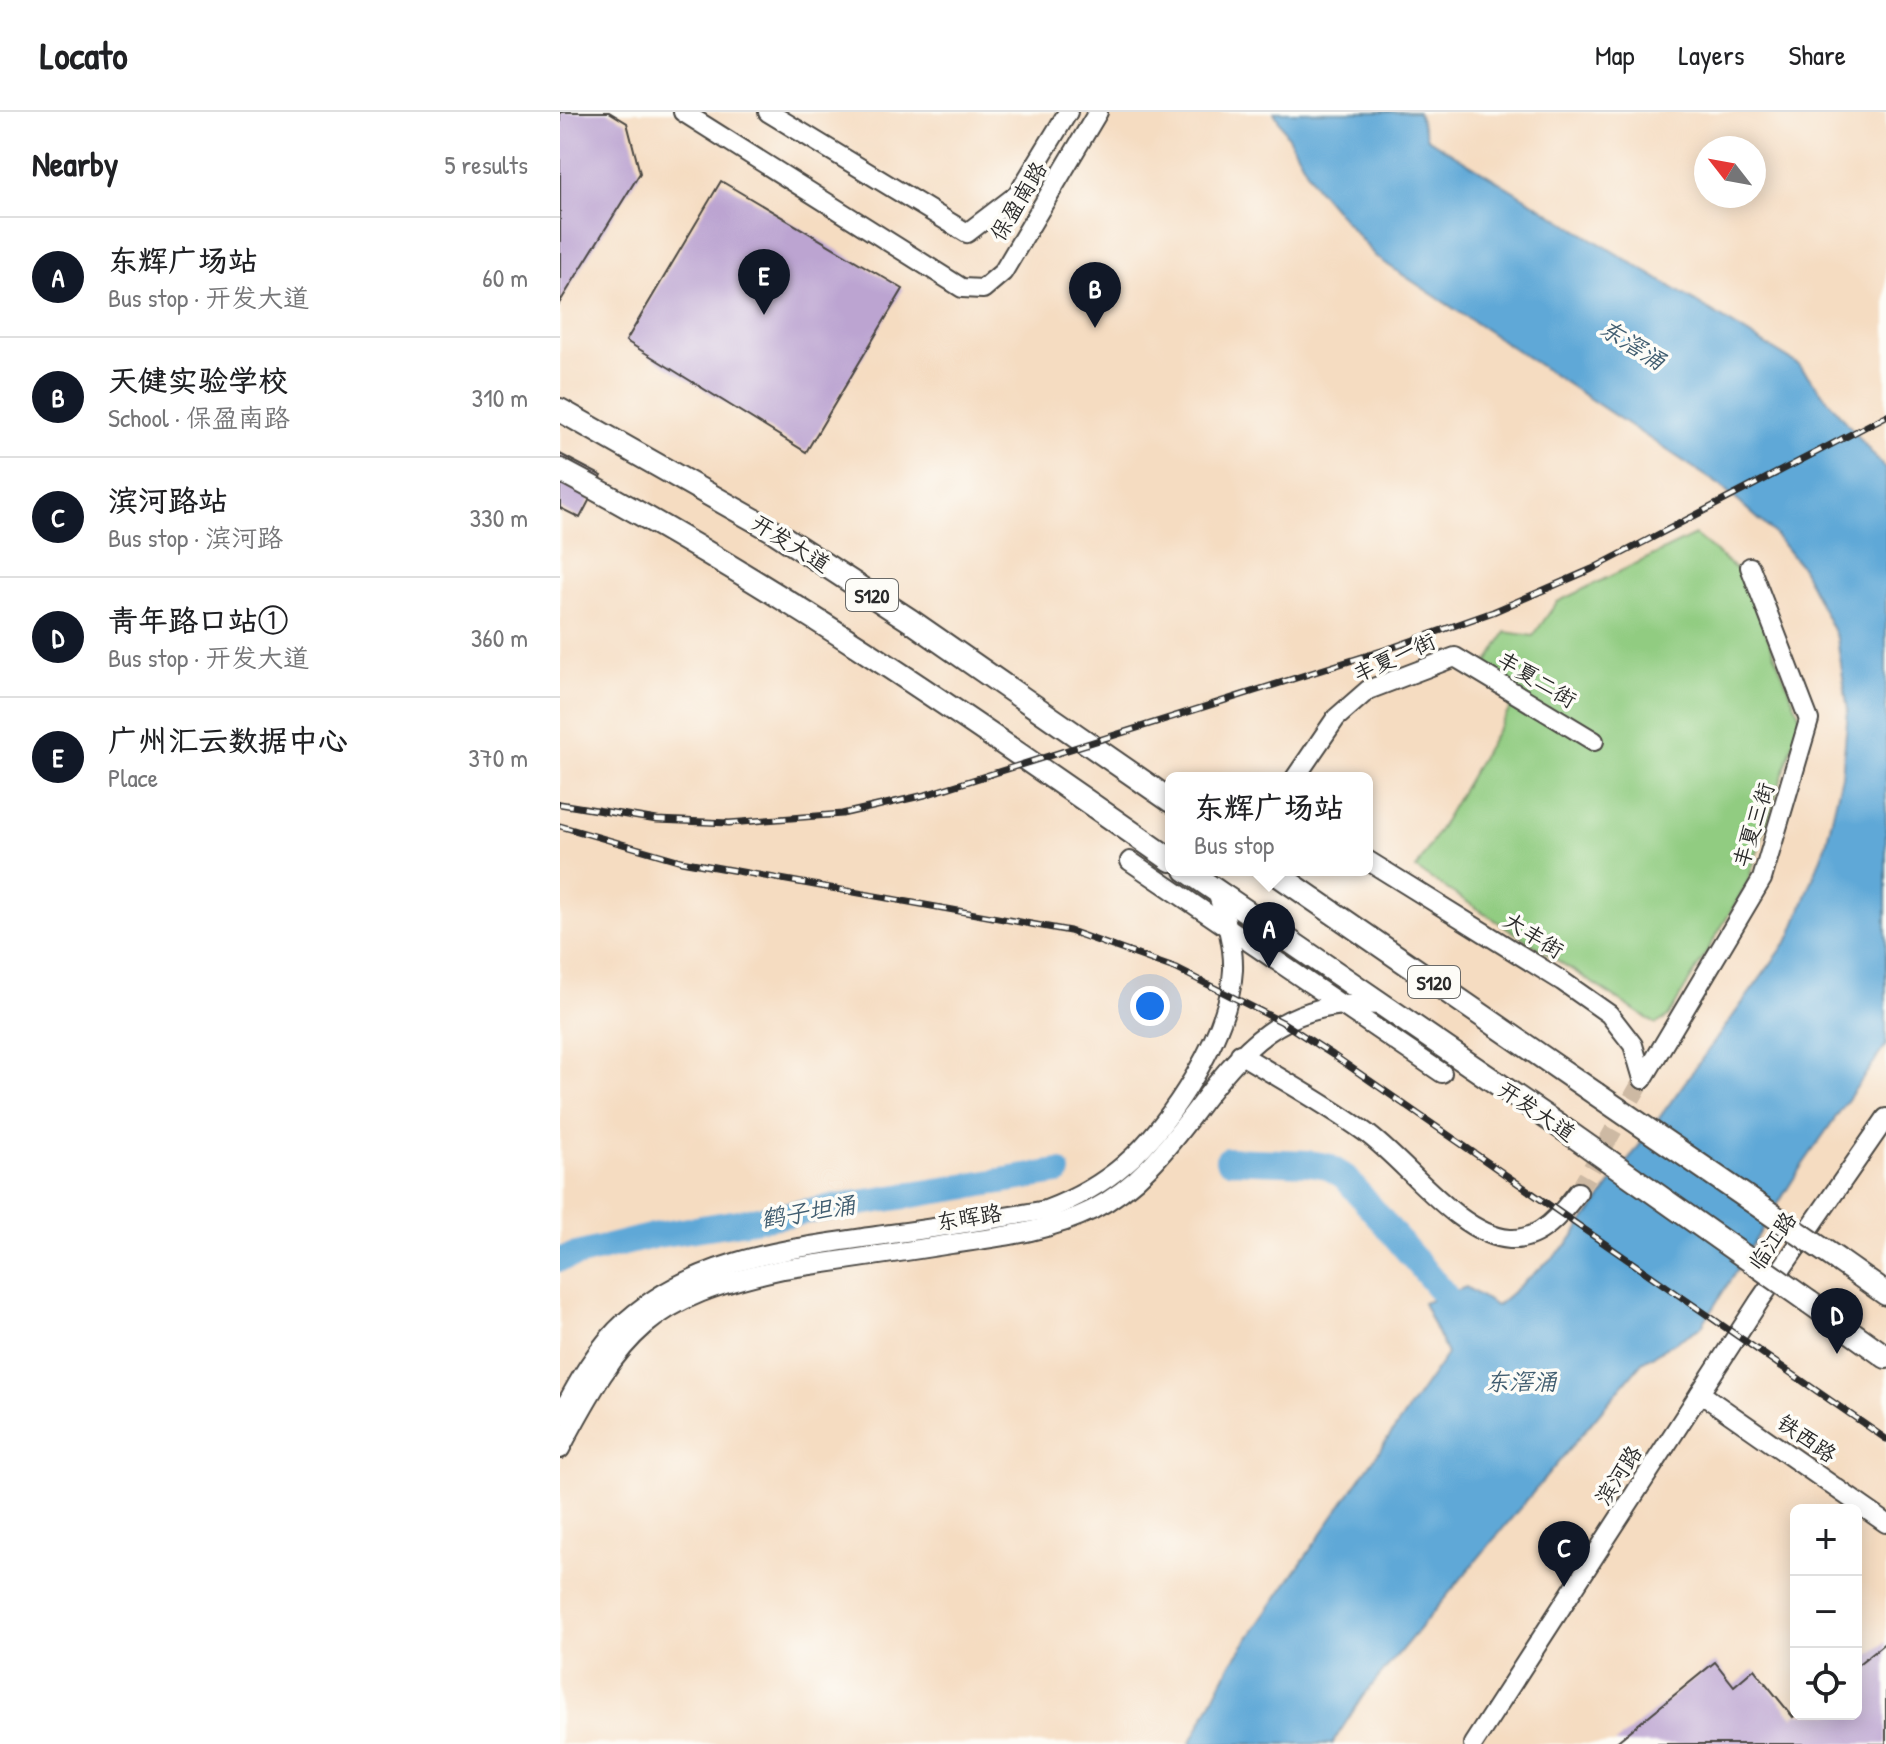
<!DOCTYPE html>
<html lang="en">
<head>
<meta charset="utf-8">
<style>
  body { margin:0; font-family:"Patrick Hand","LXGW WenKai TC",sans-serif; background:#f6f6f6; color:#202124 }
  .controls { position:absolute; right:24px; bottom:24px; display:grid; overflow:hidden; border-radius:12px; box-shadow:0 4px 20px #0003 }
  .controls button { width:72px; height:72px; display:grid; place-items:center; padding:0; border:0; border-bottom:2px solid #e0e0e0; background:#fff; color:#202124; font:40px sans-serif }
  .compass { position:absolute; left:1134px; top:24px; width:72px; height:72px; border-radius:50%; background:#fff; box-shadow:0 4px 20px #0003; rotate:301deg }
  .you { position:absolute; left:590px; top:894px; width:28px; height:28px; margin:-20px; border:6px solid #fff; border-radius:50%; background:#1a73e8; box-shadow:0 0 0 12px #1a73e833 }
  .badge { display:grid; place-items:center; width:52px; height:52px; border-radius:50%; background:#111827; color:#fff; font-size:26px; font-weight:700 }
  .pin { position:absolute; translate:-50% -66px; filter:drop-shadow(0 2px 4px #0008) }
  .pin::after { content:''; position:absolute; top:42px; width:28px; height:24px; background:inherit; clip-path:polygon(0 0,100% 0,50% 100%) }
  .popup { position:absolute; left:605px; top:660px; width:208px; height:104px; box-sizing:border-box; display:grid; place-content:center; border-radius:12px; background:#fff; filter:drop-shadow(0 2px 6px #0005); font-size:26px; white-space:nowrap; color:#757577 }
  .popup b { font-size:30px; color:#202124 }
  .popup::after { content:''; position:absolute; left:50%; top:100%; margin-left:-16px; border:16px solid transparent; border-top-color:#fff }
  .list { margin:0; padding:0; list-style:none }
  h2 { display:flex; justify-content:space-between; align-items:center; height:104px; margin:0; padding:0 32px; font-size:34px }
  h2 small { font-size:26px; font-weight:400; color:#757577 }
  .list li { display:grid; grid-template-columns:52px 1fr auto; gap:24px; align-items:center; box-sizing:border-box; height:120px; padding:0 32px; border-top:2px solid #e0e0e0 }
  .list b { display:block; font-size:30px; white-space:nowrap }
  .list p { margin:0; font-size:26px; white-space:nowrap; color:#757577 }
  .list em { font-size:26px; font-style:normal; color:#757577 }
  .icon { flex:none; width:44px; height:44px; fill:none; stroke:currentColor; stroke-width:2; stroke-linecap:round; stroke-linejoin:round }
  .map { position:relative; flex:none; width:1326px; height:1632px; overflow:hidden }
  header { display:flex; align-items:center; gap:48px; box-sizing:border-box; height:112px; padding:0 40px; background:#fff; border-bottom:2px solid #e0e0e0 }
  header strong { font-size:38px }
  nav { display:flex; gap:44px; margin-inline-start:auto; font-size:28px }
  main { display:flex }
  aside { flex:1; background:#fff }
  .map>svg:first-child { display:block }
  .green { fill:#91cc81; stroke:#5e7c56; stroke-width:2 }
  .water { fill:#5fa8d7; stroke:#456a81; stroke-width:2 }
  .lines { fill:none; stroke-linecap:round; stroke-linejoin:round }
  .river { stroke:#5fa8d7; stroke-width:26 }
  .building { fill:#bca4d1 }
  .minor-tunnel { stroke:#cdb9a3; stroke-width:18; stroke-dasharray:18 9; stroke-linecap:butt }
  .minor-casing { stroke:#494642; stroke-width:22 }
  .major-casing { stroke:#494642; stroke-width:26 }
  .minor { stroke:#fff; stroke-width:18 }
  .major { stroke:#fff; stroke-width:22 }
  .rail-casing { stroke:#2b2b2b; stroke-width:7 }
  .rail { stroke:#fdfcf7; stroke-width:4; stroke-dasharray:12; stroke-linecap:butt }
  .major-bridge-casing { stroke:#494642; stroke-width:26; stroke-linecap:butt }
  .major-bridge { stroke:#fff; stroke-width:22 }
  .labels { text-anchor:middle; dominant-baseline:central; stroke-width:7; stroke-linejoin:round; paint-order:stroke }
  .shield { fill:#fdfcf7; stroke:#6a6a68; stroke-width:2 }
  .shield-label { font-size:20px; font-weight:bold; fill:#2b2b2b }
  .street-label { font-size:22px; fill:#2b2b2b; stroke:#fdfcf7 }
  .water-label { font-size:24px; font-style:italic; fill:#405d70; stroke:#fdfcf7 }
</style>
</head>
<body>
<header>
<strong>Locato</strong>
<nav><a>Map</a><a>Layers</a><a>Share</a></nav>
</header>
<main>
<aside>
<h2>Nearby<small>5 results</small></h2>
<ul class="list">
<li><span class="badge">A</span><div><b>东辉广场站</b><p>Bus stop · 开发大道</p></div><em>60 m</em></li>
<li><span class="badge">B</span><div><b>天健实验学校</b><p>School · 保盈南路</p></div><em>310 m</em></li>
<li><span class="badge">C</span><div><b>滨河路站</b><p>Bus stop · 滨河路</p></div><em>330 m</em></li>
<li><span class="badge">D</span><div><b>青年路口站①</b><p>Bus stop · 开发大道</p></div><em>360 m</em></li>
<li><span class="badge">E</span><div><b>广州汇云数据中心</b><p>Place</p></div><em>370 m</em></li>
</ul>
</aside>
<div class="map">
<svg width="1326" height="1632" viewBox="0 0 1326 1632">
  <rect width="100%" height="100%" fill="#fdfcf7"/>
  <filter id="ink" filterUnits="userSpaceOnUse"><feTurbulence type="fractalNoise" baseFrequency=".0125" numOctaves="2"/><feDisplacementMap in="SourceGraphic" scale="16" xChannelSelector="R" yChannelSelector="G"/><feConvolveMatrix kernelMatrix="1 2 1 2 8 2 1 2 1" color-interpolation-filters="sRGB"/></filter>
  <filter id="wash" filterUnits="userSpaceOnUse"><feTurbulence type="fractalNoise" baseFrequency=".006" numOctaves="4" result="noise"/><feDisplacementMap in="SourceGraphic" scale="32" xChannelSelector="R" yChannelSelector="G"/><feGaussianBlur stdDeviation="1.8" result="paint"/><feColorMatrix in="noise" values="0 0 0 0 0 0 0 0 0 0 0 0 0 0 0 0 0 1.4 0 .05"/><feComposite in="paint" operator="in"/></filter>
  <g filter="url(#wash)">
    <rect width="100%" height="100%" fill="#f5dcc1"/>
    <path class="green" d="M1135,423L1182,462L1241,607L1187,772L1108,905L1096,912L856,757L955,588L919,565L946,520L973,524L997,490Z"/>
    <path class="water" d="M714,0H858L867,26L1239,253L1326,358V933L1241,1055L1141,1215L1082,1250L803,1584L772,1632H630L672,1550L887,1242L863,1191L906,1175L936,1194L1007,1133L1231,824L1266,732L1282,664L1288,598L1277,526L1242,456L1213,420L1161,374L816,145L756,75Z"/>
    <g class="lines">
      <g class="river">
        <path d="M668,1048L749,1051L767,1054L785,1065L885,1183"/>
        <path d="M0,1147L97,1123L498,1060"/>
      </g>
    </g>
    <g id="blocks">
      <g class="building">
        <path d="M0,0H49L67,11L80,61L0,190Z"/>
        <path d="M161,69L343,177L246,340L66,229Z"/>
        <path d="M0,342L42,364L20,406L0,396Z"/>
        <path d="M1326,1530V1632H1054L1155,1550L1174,1574L1194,1557L1233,1605L1237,1602H1296V1554Z"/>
      </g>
    </g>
  </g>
  <g filter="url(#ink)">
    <use href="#blocks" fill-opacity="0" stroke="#494642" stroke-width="2"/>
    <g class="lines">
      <path class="minor-tunnel" d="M1018,1080L1083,967"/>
      <defs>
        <g id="minor">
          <path d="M123,0L402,176L423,177L443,160L538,0"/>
          <path d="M208,0L407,121L458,82L508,0"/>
          <path d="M735,666L776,606L808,578L895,545L1034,629"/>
          <path d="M807,748L1002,869L1049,902L1073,933L1083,967"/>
          <path d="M570,749L882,961"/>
          <path d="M680,942C721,967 765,991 805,1020C847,1050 898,1123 950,1127C980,1129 1002,1101 1018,1080"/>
          <path d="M1083,967L1202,767L1249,608L1190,455"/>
          <path d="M1140,1281L1326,1411"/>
          <path d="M0,1304C18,1270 37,1235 66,1209C135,1147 228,1137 317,1124C373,1116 430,1108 486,1098C515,1087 542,1072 565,1052C611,1013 670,919 673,858C674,831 665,805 657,780"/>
          <path d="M0,1337C63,1218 89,1186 223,1157C279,1149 335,1141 391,1132C439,1125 488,1120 532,1098C648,1040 659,879 819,893"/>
          <path d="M913,1632L1200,1188L1326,1006"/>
        </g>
        <g id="major">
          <path d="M0,298L212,418L351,509L611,689"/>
          <path d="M0,358C214,471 413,609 611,748"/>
          <path d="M626,758L1008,1020"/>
          <path d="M711,758L1036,982"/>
          <path d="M1278,1148L1326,1182"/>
          <path d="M1249,1190L1326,1245"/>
        </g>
      </defs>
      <use href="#minor" class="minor-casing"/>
      <use href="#major" class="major-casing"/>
      <use href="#minor" class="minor"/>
      <use href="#major" class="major"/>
      <defs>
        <g id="rail">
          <path d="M0,692L97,708L169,711L282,702L365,683L834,535L933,500L1032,457L1326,304"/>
          <path d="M0,714L121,749L510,819L617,857L722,910L773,943L1326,1327"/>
        </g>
      </defs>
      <use href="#rail" class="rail-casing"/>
      <use href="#rail" class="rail"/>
      <defs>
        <g id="major-bridge">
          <path d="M1036,982L1278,1148"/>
          <path d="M1008,1020L1249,1190"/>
        </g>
      </defs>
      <use href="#major-bridge" class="major-bridge-casing"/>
      <use href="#major-bridge" class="major-bridge"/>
    </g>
  </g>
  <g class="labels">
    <g class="shield">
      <rect x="286" y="467" width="52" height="32" rx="6"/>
      <rect x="848" y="854" width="52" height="32" rx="6"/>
    </g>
    <g class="shield-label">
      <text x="312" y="483">S120</text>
      <text x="874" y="870">S120</text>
    </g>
    <g class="street-label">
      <text transform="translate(458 89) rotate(-59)">保盈南路</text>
      <text transform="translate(231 431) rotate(32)">开发大道</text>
      <text transform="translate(834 545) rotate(-24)">丰夏一街</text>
      <text transform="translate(977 567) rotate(31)">丰夏二街</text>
      <text transform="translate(1193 713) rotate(-72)">丰夏三街</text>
      <text transform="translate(974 823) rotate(32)">大丰街</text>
      <text transform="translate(977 999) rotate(34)">开发大道</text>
      <text transform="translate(409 1105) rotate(-9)">东晖路</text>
      <text transform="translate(1212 1129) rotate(-55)">临江路</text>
      <text transform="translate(1247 1326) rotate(35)">铁西路</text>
      <text transform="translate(1058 1363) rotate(-57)">滨河路</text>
    </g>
    <g class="water-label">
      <text transform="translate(1073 232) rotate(32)">东滘涌</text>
      <text transform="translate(248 1099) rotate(-9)">鹤子坦涌</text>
      <text x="961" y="1269">东滘涌</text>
    </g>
  </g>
</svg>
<div class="controls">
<button>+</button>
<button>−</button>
<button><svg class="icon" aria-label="locate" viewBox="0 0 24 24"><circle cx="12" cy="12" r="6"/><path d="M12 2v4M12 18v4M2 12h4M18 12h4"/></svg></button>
</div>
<svg class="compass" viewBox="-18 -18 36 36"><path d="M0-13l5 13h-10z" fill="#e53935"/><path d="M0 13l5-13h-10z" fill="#757577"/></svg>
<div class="you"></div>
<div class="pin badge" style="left:709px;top:856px">A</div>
<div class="popup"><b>东辉广场站</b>Bus stop</div>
<div class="pin badge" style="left:535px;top:216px">B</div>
<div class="pin badge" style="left:1004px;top:1475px">C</div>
<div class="pin badge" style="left:1277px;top:1242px">D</div>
<div class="pin badge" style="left:204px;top:203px">E</div>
</div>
</main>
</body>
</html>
